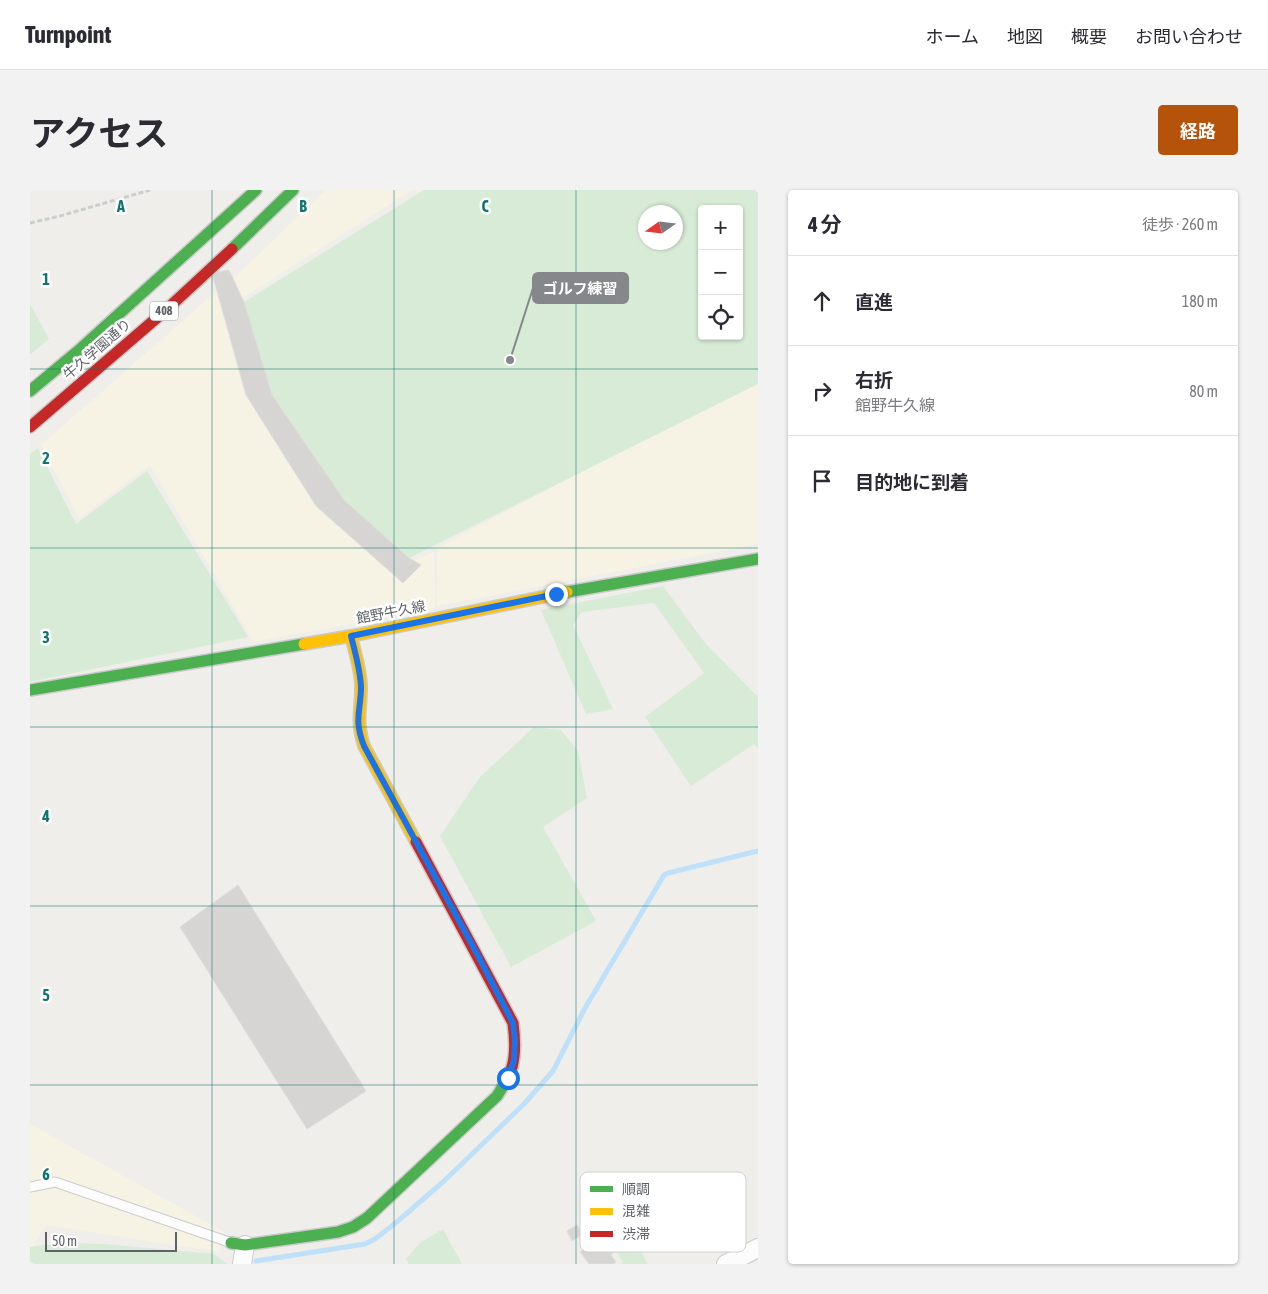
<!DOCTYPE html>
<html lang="ja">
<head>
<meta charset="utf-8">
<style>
  body { margin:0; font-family:"Asap Condensed","Noto Sans JP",sans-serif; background:#f2f2f3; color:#2b2b33 }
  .controls { position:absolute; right:15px; top:15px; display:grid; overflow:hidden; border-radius:5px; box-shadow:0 1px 4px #0004 }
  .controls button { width:45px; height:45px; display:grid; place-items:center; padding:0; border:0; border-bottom:1px solid #e1e1e2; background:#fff; color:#2b2b33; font:25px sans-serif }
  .compass { position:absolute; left:608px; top:15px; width:45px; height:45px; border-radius:50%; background:#fff; box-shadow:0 1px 4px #0004; rotate:256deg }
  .scale { position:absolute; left:15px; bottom:12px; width:132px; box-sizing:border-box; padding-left:5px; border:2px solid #5f6368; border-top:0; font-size:14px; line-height:18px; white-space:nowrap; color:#5f6368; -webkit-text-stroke:4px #fff; paint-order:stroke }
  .stop { position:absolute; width:15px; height:15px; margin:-11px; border:4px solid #1a73e8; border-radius:50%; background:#fff }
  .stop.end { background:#1a73e8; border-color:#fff; box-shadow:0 1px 5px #0008 }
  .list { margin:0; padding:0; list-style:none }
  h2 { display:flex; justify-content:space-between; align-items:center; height:65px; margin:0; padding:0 20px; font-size:21px }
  h2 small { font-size:16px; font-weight:400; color:#7c7c81 }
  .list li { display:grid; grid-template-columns:32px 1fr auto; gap:15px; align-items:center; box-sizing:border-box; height:90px; padding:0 20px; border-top:1px solid #e1e1e2 }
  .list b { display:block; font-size:19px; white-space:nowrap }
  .list p { margin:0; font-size:16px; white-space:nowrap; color:#7c7c81 }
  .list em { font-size:16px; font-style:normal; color:#7c7c81 }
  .icon { flex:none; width:28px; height:28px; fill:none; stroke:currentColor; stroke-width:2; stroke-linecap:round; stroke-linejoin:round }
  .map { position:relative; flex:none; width:728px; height:1074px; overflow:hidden; border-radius:5px }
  header { display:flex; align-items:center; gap:30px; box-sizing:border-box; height:70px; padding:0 25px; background:#fff; border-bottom:1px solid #e1e1e2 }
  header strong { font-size:24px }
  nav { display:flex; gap:28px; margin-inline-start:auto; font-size:18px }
  .intro { display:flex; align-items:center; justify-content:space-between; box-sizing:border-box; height:120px; padding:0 30px }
  h1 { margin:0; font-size:35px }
  .button { padding:12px 22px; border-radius:5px; background:#b45309; color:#fff; font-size:18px; font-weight:700 }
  main { display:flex; gap:30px; padding:0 30px }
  aside { flex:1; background:#fff; border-radius:5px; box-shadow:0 1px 4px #0004 }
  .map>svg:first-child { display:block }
  .commercial { fill:#f7f3e4 }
  .green { fill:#d8ebd6; fill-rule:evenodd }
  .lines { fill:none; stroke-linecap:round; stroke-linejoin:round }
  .stream { stroke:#bfe0f9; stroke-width:5 }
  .building { fill:#d6d5d3; stroke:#deddd9 }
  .lane-casing { stroke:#cbcccc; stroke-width:11 }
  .street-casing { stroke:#cbcccc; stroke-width:20 }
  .fast-casing { stroke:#cacacb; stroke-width:14 }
  .slow-casing { stroke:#cacacb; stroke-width:14 }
  .jam-casing { stroke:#cacacb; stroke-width:14 }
  .path { stroke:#cacfcc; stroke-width:3; stroke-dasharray:5 2.5; stroke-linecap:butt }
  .lane { stroke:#fdfcfc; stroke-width:9 }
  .street { stroke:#fdfcfc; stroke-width:18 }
  .fast { stroke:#4caf50; stroke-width:11 }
  .slow { stroke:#ffc107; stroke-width:11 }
  .jam { stroke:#c62828; stroke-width:11 }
  .route { stroke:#1a73e8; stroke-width:6 }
  .grid { fill:none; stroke:#0f766e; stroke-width:1; stroke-opacity:0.55 }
  .labels { text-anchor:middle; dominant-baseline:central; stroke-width:5; stroke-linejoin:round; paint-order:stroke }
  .shield { fill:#fff; stroke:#8f9295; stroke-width:1 }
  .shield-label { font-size:12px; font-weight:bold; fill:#5f6368 }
  .street-label { font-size:14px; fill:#5f6368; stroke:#fff }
  .key { fill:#fff; stroke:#cfd0d2; stroke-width:1 }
  .key-label { font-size:14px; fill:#5f6368 }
  .grid-label { font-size:16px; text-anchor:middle; font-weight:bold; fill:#0f766e; stroke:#fff; stroke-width:5; stroke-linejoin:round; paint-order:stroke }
  .leader { fill:none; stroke:#84888a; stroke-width:2 }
  .callout-dot { fill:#84888a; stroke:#fff; stroke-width:2 }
  .callout { fill:#84888a; stroke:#84888a; stroke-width:2 }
  .callout-label { font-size:15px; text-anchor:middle; font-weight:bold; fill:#fff }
</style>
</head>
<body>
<header>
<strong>Turnpoint</strong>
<nav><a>ホーム</a><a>地図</a><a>概要</a><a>お問い合わせ</a></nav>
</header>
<div class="intro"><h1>アクセス</h1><a class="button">経路</a></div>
<main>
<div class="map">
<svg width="728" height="1074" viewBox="0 0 728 1074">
  <rect width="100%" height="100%" fill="#efeeea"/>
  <g class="commercial">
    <path d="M296,0H382L211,109L202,90Z"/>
    <path d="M195,94L366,380L404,362L405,418L224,452L120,275L49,328L11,255Z"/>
    <path d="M728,189V354L407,416V358Z"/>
    <path d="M0,934L194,1042L189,1062L16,1035L0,1061Z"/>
  </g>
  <g class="green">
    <path d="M394,0H728V194L379,368L314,310L242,205L214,112ZM672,19H709V146H672ZM616,22H646V52H616Z"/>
    <path d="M0,114L19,149L1,164H0Z"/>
    <path d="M8,258L46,334L117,281L218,447L0,492V264Z"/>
    <path d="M633,396L675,453L728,507V558L724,554L661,596L615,527L674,483L624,413L552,422L543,435L583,519L556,524L511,420Z"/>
    <path d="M504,537L531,540L548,561L557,608L513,637L566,731L481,777L410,646L450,587Z"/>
    <path d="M590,1024L618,1074H591L593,1072L572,1040Z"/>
    <path d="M413,1039L432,1074H379L376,1069L391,1052Z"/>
    <path d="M28,1053L74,1054L184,1064L197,1074H0V1057Z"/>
  </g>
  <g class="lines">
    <path class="stream" d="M226,1071L335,1054L345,1049L368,1031L414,991L494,914L523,881L555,818L634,685L638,683L728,661"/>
  </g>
  <g class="building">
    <path d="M199,80L214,112L242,205L314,310L379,368L391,375L373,393L286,316L216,205L182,83Z"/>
    <path d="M208,695L336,901L277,939L150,737Z"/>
    <path d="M547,1035L553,1044L542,1051L537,1041Z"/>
    <path d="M568,1048L586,1072L583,1074H559L550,1062Z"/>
    <path d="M577,1051L585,1062L580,1065L572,1054Z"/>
  </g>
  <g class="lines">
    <defs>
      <path id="lane" d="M0,997L25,992L199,1052"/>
      <g id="street">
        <path d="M212,1074L215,1055"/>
        <path d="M696,1074L728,1058"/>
      </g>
      <g id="fast">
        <path d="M202,59L263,0"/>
        <path d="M0,201L48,161L226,0"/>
        <path d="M537,402L728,369"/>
        <path d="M0,500L274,454"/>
        <path d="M201,1053L215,1055L308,1042L323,1037L337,1028L467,906L478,888L482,877"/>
      </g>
      <g id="slow">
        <path d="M321,446C325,463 331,480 331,497C331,521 326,531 334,556L386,652"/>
        <path d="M274,454L321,446L537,402"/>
      </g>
      <g id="jam">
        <path d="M0,237L136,120L202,59"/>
        <path d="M386,652L483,833C485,848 486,863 482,877"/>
      </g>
    </defs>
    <use href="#lane" class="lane-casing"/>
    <use href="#street" class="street-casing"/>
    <use href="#fast" class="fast-casing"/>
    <use href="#slow" class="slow-casing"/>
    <use href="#jam" class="jam-casing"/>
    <path class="path" d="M0,33L30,26L120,0"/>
    <use href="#lane" class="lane"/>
    <use href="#street" class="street"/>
    <use href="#fast" class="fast"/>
    <use href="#slow" class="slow"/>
    <use href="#jam" class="jam"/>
  </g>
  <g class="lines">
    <path class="route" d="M478,888L484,870L485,851L483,833L446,762L334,556C324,530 330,524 331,499C331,482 325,462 321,446L526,404"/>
  </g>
  <path class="grid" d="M182,0V1074M364,0V1074M546,0V1074M0,179H728M0,358H728M0,537H728M0,716H728M0,895H728"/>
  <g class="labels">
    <rect class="shield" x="120" y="111.5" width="28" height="19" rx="4"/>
    <g class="shield-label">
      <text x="134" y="121">408</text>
    </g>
    <g class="street-label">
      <text transform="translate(67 159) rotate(-41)">牛久学園通り</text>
      <text transform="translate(361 422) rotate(-11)">館野牛久線</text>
    </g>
  </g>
  <rect x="550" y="982" width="166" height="80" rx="8" class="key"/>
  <rect x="560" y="996" width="23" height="6" fill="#4caf50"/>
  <rect x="560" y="1018" width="23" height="7" fill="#ffc107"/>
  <rect x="560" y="1041" width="23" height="6" fill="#c62828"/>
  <g class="key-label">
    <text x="592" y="1004">順調</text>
    <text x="592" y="1026">混雑</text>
    <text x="592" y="1049">渋滞</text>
  </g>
  <g class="grid-label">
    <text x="91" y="22">A</text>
    <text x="273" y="22">B</text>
    <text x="455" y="22">C</text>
    <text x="16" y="95">1</text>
    <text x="16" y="274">2</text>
    <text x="16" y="453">3</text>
    <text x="16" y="632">4</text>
    <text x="16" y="811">5</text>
    <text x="16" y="990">6</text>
  </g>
  <path class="leader" d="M480 170L503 98"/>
  <circle class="callout-dot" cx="480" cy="170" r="5"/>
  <rect class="callout" x="503" y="83" width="95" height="30" rx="5"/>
  <g class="callout-label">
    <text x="550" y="104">ゴルフ練習</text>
  </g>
</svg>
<div class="controls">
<button>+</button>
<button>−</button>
<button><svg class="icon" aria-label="locate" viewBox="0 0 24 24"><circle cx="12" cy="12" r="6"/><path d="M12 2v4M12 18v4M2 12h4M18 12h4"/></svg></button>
</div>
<svg class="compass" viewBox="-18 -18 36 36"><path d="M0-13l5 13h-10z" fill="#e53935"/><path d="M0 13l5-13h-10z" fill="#7c7c81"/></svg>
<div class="scale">50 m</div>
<div class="stop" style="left:478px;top:888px"></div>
<div class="stop end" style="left:526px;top:404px"></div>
</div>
<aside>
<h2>4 分<small>徒歩 · 260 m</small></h2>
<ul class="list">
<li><svg class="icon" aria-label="ahead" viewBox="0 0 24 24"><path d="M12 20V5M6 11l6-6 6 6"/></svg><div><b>直進</b></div><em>180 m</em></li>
<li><svg class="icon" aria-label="right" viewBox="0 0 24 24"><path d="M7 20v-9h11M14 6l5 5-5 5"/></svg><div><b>右折</b><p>館野牛久線</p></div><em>80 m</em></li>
<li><svg class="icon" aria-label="arrive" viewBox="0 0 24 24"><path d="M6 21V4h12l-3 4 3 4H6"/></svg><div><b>目的地に到着</b></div></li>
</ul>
</aside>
</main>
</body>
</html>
